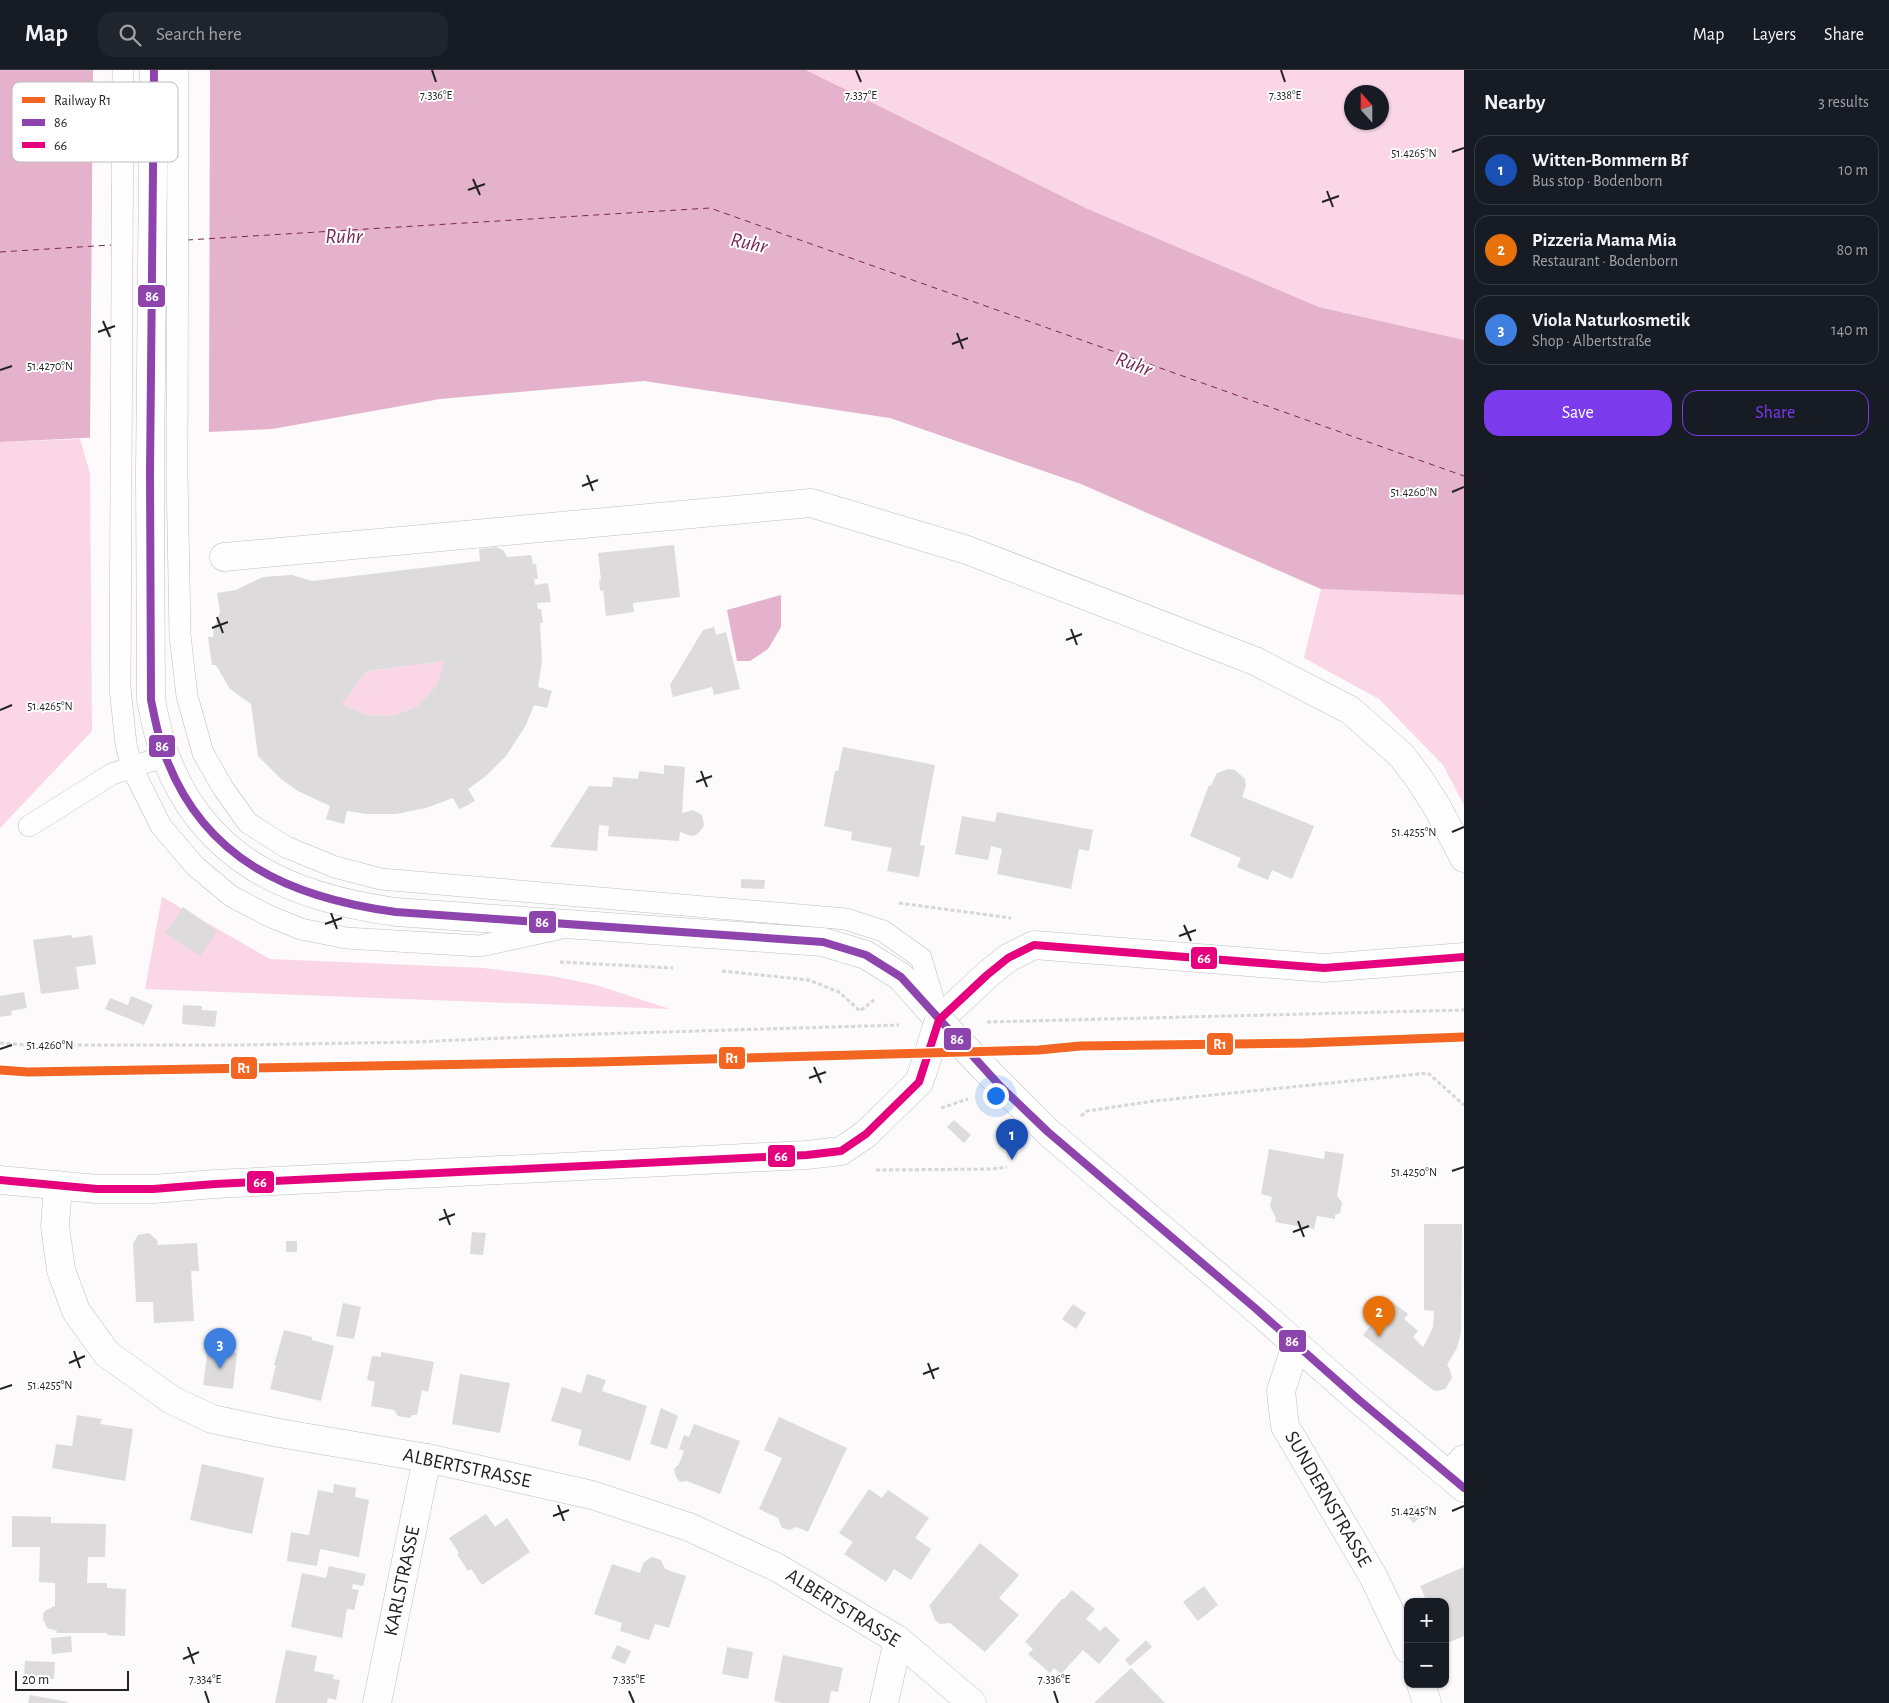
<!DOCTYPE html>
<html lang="en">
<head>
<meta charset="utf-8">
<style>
  body { margin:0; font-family:"Alegreya Sans",sans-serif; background:#20242c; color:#f1f3f6 }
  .controls { position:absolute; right:15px; bottom:15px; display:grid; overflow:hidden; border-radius:10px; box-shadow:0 1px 4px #0004 }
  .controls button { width:45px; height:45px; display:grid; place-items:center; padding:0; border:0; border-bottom:1px solid #363941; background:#171b24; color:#f1f3f6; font:25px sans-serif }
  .compass { position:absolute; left:1344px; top:15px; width:45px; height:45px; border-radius:50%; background:#171b24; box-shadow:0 1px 4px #0004; rotate:339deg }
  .scale { position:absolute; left:15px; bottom:12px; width:114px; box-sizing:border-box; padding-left:5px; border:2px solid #242223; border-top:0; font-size:14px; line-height:18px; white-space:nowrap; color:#242223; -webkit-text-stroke:4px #fff; paint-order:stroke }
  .you { position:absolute; left:995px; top:1025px; width:18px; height:18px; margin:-12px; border:4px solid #fff; border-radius:50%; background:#1a73e8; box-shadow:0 0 0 8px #1a73e833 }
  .badge { display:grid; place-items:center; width:32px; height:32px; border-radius:50%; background:#7c3aed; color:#fff; font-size:16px; font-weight:700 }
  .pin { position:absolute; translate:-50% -41px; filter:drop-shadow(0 1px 2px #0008) }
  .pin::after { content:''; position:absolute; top:26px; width:18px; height:15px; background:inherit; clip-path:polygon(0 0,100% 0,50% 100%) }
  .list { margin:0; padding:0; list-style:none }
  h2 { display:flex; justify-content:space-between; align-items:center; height:65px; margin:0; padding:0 20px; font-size:21px }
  h2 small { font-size:16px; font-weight:400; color:#9ea1a6 }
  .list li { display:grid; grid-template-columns:32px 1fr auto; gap:15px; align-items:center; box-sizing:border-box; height:70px; margin:0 10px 10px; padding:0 10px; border:1px solid #363941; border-radius:15px }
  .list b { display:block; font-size:19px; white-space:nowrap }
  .list p { margin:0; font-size:16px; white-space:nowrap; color:#9ea1a6 }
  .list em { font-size:16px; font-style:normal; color:#9ea1a6 }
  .actions { display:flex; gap:10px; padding:15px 20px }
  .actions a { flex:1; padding:11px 0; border:1px solid #7c3aed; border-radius:15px; text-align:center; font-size:18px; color:#7c3aed }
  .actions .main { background:#7c3aed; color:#fff }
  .icon { flex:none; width:28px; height:28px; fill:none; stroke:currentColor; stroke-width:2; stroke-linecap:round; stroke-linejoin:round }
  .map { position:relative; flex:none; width:1464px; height:1633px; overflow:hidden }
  header { display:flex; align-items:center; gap:30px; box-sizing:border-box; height:70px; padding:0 25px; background:#171b24; border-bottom:1px solid #363941 }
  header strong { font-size:24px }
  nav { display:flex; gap:28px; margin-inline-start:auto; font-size:18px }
  .search { width:350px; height:45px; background:#20242c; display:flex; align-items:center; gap:12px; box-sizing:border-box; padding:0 18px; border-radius:15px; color:#9ea1a6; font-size:19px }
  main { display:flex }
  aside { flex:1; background:#171b24 }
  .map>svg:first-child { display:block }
  .green { fill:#fad6e7; fill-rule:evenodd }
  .water { fill:#e4b2ca }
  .pier { fill:#fcfafb }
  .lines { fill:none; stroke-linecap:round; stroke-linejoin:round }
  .ferry { stroke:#792756; stroke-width:1; stroke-dasharray:6 5; stroke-linecap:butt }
  .building { fill:#dddbdc; fill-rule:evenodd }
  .lane-casing { stroke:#c0bebe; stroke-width:22 }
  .street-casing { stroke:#c0bebe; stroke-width:29 }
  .secondary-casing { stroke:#c0bebe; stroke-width:29 }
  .path { stroke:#d7d6d6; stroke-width:3; stroke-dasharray:4 2.5; stroke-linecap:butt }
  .lane { stroke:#fffefe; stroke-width:21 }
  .street { stroke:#fffefe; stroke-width:28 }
  .secondary { stroke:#fffefe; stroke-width:28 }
  .street-bridge-casing { stroke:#c0bebe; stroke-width:29; stroke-linecap:butt }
  .secondary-bridge-casing { stroke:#c0bebe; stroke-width:29; stroke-linecap:butt }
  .street-bridge { stroke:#fffefe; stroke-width:28 }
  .secondary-bridge { stroke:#fffefe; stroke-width:28 }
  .bus-1-casing { stroke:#fff; stroke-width:11 }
  .bus-2-casing { stroke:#fff; stroke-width:11 }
  .bus-1 { stroke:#8e44ad; stroke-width:8 }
  .bus-2 { stroke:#e5007d; stroke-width:8 }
  .rail-1-casing { stroke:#fff; stroke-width:12 }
  .rail-1 { stroke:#f26522; stroke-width:9 }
  .ticks { fill:none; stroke:#242223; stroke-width:2 }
  .labels { text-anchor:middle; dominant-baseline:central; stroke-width:4; stroke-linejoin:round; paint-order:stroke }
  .street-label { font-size:20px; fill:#242223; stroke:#fff }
  .water-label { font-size:21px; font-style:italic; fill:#792756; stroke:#fff }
  .key { fill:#fff; stroke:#bdbdbd; stroke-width:1 }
  .key-label { font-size:14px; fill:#242223 }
  .ticks-label { font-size:12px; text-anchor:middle; fill:#242223; stroke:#fff; stroke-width:4; stroke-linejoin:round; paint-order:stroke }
  .line-badge { stroke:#fff; stroke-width:2 }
  .badge-label { font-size:14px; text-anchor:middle; font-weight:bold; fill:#fff }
</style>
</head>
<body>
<header>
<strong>Map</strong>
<div class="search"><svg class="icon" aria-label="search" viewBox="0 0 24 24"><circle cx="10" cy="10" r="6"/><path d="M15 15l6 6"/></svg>Search here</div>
<nav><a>Map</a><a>Layers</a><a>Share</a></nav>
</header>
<main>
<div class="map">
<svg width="1464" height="1633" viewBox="0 0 1464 1633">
  <rect width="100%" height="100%" fill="#fcfafb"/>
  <g class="green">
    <path d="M806,0H1464V270L1319,237L1088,139ZM1352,22H1382V52H1352Z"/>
    <path d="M80,369L90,403L92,661L0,758V372Z"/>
    <path d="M1321,519L1464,525V735L1443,695L1379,629L1304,588Z"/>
    <path d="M445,591L436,616L418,636L393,646L366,645L342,634L367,601Z"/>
    <path d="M162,827L270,889L483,898L552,906L596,915L670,939L145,919Z"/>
  </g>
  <g class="water">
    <path d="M0,0H806L1088,139L1319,237L1464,270V525L1321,519L1081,414L890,348L644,311L440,329L272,359L0,372Z"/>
    <path d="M781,525V557L768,579L750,591H737L727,540Z"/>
  </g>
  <path class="pier" d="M93,0H210L209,365L90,371Z"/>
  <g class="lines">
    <g class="ferry">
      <path d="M187,170L710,138L1464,406"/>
      <path d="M0,182L111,175"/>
    </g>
  </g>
  <g class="building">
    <path d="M674,475L680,527L633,533L634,542L606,546L603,520L600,521L599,510H601L598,483Z"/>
    <path d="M496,477L503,480L507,487L531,485L533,494H536L538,509H534L535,515L548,513L551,532L537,533L538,539H541L543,553H540L542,591L538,617L552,621L547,638L534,635L526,655L506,686L486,706L468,719L475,731L466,736L459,739L453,728L426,738L396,744H367L347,741L344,754L326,749L330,736L298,721L281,709L258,686L251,634L230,619L216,595H212L208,567H213L214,558L220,542L217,523L236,520L263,507L292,505L312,511L480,491L479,479ZM445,591L436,616L418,636L393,646L366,645L342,634L367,601Z"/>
    <path d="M714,557L716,565L726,562L740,619L714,625L712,617L673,627L670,615L703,560Z"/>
    <path d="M843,677L935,695L920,775L925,776L919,807L887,801L892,778L851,770L852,762L824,756L835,701H838Z"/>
    <path d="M664,695L685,697L682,743L693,740L702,745L704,754L703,758L696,765L691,766L680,762L679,771L608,766L609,756L599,755L597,781L550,777L589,716L612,717L613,707L638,709L639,701L664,704Z"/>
    <path d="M1229,699L1235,700L1245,709L1246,716L1242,727L1314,756L1292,809L1272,800L1268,810L1237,797L1241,788L1190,766L1209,715L1211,716L1217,703Z"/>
    <path d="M997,742L1093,760L1089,781L1079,779L1071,819L997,804L1002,779L991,776L988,790L955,784L962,746L995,752Z"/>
    <path d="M741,809L765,810L764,819L741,818Z"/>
    <path d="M183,837L217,861L200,886L165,863Z"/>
    <path d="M71,865L72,868L92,865L96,894L76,897L79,919L41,924L33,870Z"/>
    <path d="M24,922L27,938L11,941L12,945L0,947V926Z"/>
    <path d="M131,926L153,935L144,955L105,939L110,928L128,935Z"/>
    <path d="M183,935L202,936V940L217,941L215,957L182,954Z"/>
    <path d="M954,1050L971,1065L964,1073L947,1057Z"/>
    <path d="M1269,1079L1324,1089L1325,1081L1344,1084L1337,1126L1342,1132L1340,1143L1335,1145V1149L1317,1146L1314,1159L1275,1152L1276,1148L1270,1136L1272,1127L1261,1124Z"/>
    <path d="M1424,1154H1462L1461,1263L1457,1278L1447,1295L1450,1300L1452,1308L1445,1319L1437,1321L1433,1320L1363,1265L1391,1231L1408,1244L1404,1249L1418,1261L1413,1267L1423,1277L1426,1272L1433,1257L1434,1241L1424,1240Z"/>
    <path d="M472,1162L486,1163L483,1185L470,1184Z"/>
    <path d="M149,1163L157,1170L158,1175L197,1173L199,1201H191L194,1251L154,1253L153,1232H136L133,1174L138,1165Z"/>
    <rect x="286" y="1171" width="11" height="11"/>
    <path d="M343,1233L361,1237L354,1269L336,1266Z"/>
    <path d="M1073,1234L1086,1243L1076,1259L1062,1249Z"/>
    <path d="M284,1260L312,1267V1270L334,1276L321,1331L270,1319L276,1295H274Z"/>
    <path d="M208,1279L237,1283L233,1319L203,1315Z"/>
    <path d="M381,1282L434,1292L428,1322L422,1320L417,1345H413L409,1348L398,1346L394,1340L371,1336L375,1312L367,1310L372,1286L381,1287Z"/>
    <path d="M460,1304L510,1313L500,1363L452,1354Z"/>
    <path d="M587,1304L606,1310L602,1321L647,1336L630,1391L578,1375L582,1360L551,1351L562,1317L581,1323Z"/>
    <path d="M661,1338L678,1346L667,1379L650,1374Z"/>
    <path d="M77,1345L102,1349L100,1354L133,1359L125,1411L52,1398L56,1374L72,1376Z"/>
    <path d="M779,1347L847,1378L808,1462L797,1457L789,1460L782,1458L778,1448L759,1439L782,1388L764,1380Z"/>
    <path d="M694,1354L740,1371L720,1424L687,1411L680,1412L676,1407L674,1399L679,1394L684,1381L679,1379L684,1365L689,1367Z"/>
    <path d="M202,1394L264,1408L252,1464L190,1450Z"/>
    <path d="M334,1414L356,1418L355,1427L369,1430L359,1487L320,1479L317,1496L287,1491L291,1462L309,1465L318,1420L333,1423Z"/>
    <path d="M869,1419L882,1428L888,1420L929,1448L915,1468L931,1479L911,1510L894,1499L886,1512L844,1484L853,1472L839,1463Z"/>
    <path d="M1415,1435L1424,1443L1414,1453L1405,1445Z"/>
    <path d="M486,1444L495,1457L507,1448L530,1482L482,1515L471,1499L468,1501L457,1484L459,1483L449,1468Z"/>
    <path d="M12,1446L51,1447V1453L106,1454L105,1487H88L87,1513H107V1518L126,1519L125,1566L107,1565V1563H56L57,1561L47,1558L43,1549V1544L46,1540L55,1536V1513L39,1512L40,1477H12Z"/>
    <path d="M980,1473L1019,1505L999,1528L1019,1545L985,1582L950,1553L940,1554L935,1550L931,1539L929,1536Z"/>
    <path d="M652,1487L661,1490L665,1499L686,1506L669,1558L655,1554L649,1570L620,1561L622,1553L594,1544L612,1494L640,1503L644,1492Z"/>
    <path d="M329,1496L366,1504L363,1516L353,1514L352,1519L359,1520L354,1540L347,1539L342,1568L291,1557L302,1503L326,1508Z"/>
    <path d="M1464,1497V1566L1445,1574V1532H1427L1420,1516Z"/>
    <path d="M1204,1516L1218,1535L1198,1551L1183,1532Z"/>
    <path d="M1072,1520L1095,1539L1086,1549L1100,1561L1105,1556L1120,1570L1099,1594L1083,1580L1061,1604L1054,1598L1050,1603L1028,1584L1033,1579L1025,1572L1062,1529H1064Z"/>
    <path d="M71,1566L72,1582L52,1584L51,1568Z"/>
    <path d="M1146,1570L1152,1577L1130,1596L1125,1590Z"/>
    <path d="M617,1575L631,1581L625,1594L611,1588Z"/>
    <path d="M727,1577L753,1582L748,1609L722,1604Z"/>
    <path d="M286,1580L317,1586L314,1601L334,1605L333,1609L340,1610L336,1630L328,1628L327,1633H275Z"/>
    <path d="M783,1585L843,1598L838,1622L831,1621L829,1633H782L774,1631Z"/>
    <path d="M25,1591L55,1592L54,1609L24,1607Z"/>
    <path d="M1131,1598L1165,1633H1094Z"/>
    <path d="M30,1625L68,1632V1633H28Z"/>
  </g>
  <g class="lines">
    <defs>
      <g id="lane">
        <path d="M123,0L120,618L126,674L132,698L161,756L195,796L231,826L269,846L301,859L346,868L480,876L558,859"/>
        <path d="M178,0L177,403L180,565L187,626L203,683L223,718L248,753L286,777L335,797L381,809L846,849L883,861L921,888L939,948"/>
        <path d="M29,756L112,704L165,686"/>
      </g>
      <g id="street">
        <path d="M224,487L811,433L967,480L1255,591L1350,640L1401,685L1418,707L1437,737L1464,788"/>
        <path d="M939,950L987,905L1008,888L1034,875L1324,898L1464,887"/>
        <path d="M0,1110L97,1119H153L215,1114L807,1085L841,1081L866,1064L919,1012L923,1001"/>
        <path d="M58,1115L55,1156L61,1200L76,1241L107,1284L172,1330L212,1349L279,1363L427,1388L592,1425L689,1457L778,1498L898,1570L972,1633"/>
        <path d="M1296,1275L1281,1321L1285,1356L1373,1506L1408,1579"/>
        <path d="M1449,1405L1464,1389"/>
        <path d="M1421,1614L1427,1633"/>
        <path d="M377,1633L427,1388"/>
        <path d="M884,1633L898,1570"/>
      </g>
      <g id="secondary">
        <path d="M154,0L150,402L151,630C155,649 158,667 165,685C204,791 292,828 396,842L823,872L866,885L901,907L939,950"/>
        <path d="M983,997L1048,1062L1255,1238L1359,1330L1464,1418"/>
      </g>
    </defs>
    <use href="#lane" class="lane-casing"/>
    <use href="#street" class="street-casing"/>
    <use href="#secondary" class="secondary-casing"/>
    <g class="path">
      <path d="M899,833L1011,848"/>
      <path d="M560,892L673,898"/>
      <path d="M722,901L809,910L839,922L860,941L874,930"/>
      <path d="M987,952L1464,940"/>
      <path d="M0,973L25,975H241L414,972L596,964L899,955"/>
      <path d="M941,1038L968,1029"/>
      <path d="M1081,1046L1087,1041L1154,1031L1428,1003L1464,1035"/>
      <path d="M876,1100L992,1099L1007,1097"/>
    </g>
    <use href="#lane" class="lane"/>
    <use href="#street" class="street"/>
    <use href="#secondary" class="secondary"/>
    <defs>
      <path id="street-bridge" d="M923,1001L939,950"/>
      <path id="secondary-bridge" d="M939,950L983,997"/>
    </defs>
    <use href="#street-bridge" class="street-bridge-casing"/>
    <use href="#secondary-bridge" class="secondary-bridge-casing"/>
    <use href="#street-bridge" class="street-bridge"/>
    <use href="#secondary-bridge" class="secondary-bridge"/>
    <defs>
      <path id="bus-1" d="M154,0L150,402L151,630C155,649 158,667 165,685C204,791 292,828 396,842L823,872L866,885L901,907L1001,1017L1048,1062L1255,1238L1359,1330L1464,1418"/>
      <path id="bus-2" d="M0,1110L97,1119H153L215,1114L807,1085L841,1081L866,1064L919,1012L939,950L987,905L1008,888L1034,875L1324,898L1464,887"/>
    </defs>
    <use href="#bus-1" class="bus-1-casing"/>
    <use href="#bus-2" class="bus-2-casing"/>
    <use href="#bus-1" class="bus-1"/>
    <use href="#bus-2" class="bus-2"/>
    <defs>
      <path id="rail-1" d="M0,1000L28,1002L597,992L1039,980L1080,976L1304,973L1464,967"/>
    </defs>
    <use href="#rail-1" class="rail-1-casing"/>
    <use href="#rail-1" class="rail-1"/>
  </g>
  <path class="ticks" d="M432,0L436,12M856,0L861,12M1281,0L1285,12M1452,82L1464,78M473,109L480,125M468,120L485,114M1327,121L1333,137M1322,132L1339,126M103,251L110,267M98,262L115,256M957,263L963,279M952,274L968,268M0,300L12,296M587,405L593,421M582,416L598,410M1452,422L1464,417M217,547L223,563M212,558L228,552M1071,559L1077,575M1066,570L1082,564M0,640L12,635M701,701L707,717M696,712L712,706M1452,762L1464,757M331,843L337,859M325,854L342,848M1184,855L1191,871M1179,866L1196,860M0,979L12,975M814,997L821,1013M809,1008L826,1002M1452,1101L1464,1097M444,1139L450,1155M439,1150L455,1144M1298,1151L1304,1167M1293,1162L1309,1156M74,1281L80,1298M69,1293L85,1286M928,1293L934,1309M923,1304L939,1298M0,1319L12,1315M558,1435L564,1451M1452,1441L1464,1436M553,1446L569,1440M188,1577L194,1594M183,1589L199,1582M205,1621L209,1633M629,1621L634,1633M1054,1621L1058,1633"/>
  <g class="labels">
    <g class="street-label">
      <text transform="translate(467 1398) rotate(12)">ALBERTSTRASSE</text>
      <text transform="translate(1328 1429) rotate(60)">SUNDERNSTRASSE</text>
      <text transform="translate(402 1511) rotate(-78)">KARLSTRASSE</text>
      <text transform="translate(843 1538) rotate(32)">ALBERTSTRASSE</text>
    </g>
    <g class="water-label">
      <text x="344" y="166">Ruhr</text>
      <text transform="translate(749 173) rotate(12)">Ruhr</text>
      <text transform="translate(1134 294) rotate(20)">Ruhr</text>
    </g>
  </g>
  <rect x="12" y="12" width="166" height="80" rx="8" class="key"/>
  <rect x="22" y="27" width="23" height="6" fill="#f26522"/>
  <rect x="22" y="49" width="23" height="7" fill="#8e44ad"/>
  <rect x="22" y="72" width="23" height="6" fill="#e5007d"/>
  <g class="key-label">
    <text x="54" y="35">Railway R1</text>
    <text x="54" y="57">86</text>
    <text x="54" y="80">66</text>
  </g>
  <g class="ticks-label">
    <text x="436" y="29">7.336°E</text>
    <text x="861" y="29">7.337°E</text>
    <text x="1285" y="29">7.338°E</text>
    <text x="1414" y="87">51.4265°N</text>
    <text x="50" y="300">51.4270°N</text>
    <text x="1414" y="426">51.4260°N</text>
    <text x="50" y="640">51.4265°N</text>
    <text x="1414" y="766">51.4255°N</text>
    <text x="50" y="979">51.4260°N</text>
    <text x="1414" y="1106">51.4250°N</text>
    <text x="50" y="1319">51.4255°N</text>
    <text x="1414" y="1445">51.4245°N</text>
    <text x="205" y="1613">7.334°E</text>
    <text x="629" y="1613">7.335°E</text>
    <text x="1054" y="1613">7.336°E</text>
  </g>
  <g class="line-badge">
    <rect x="137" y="214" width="29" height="24" rx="5" fill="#8e44ad"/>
    <rect x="148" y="664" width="28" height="24" rx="5" fill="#8e44ad"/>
    <rect x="528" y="840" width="29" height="24" rx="5" fill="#8e44ad"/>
    <rect x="1190" y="876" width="28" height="24" rx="5" fill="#e5007d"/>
    <rect x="943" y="957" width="29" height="24" rx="5" fill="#8e44ad"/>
    <rect x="1206" y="962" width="28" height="24" rx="5" fill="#f26522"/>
    <rect x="718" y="976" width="28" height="24" rx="5" fill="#f26522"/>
    <rect x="230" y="986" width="28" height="24" rx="5" fill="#f26522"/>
    <rect x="767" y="1074" width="29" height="24" rx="5" fill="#e5007d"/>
    <rect x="246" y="1100" width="29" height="24" rx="5" fill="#e5007d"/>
    <rect x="1278" y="1259" width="29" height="24" rx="5" fill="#8e44ad"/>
  </g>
  <g class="badge-label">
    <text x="152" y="231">86</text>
    <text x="162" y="681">86</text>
    <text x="542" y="857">86</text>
    <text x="1204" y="893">66</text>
    <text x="957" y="974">86</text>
    <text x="1220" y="979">R1</text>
    <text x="732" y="993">R1</text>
    <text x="244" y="1003">R1</text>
    <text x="781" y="1091">66</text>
    <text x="260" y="1117">66</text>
    <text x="1292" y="1276">86</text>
  </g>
</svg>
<div class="controls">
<button>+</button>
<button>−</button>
</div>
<svg class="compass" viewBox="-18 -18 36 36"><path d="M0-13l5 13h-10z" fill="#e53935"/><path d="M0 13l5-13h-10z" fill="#9ea1a6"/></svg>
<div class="scale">20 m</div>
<div class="you"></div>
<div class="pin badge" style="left:1012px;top:1090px;background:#1a4fb4">1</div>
<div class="pin badge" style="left:1379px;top:1267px;background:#e8710a">2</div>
<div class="pin badge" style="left:220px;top:1299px;background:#3f7fe0">3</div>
</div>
<aside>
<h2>Nearby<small>3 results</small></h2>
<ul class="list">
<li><span class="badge" style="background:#1a4fb4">1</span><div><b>Witten-Bommern Bf</b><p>Bus stop · Bodenborn</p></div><em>10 m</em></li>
<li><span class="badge" style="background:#e8710a">2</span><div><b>Pizzeria Mama Mia</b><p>Restaurant · Bodenborn</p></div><em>80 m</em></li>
<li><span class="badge" style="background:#3f7fe0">3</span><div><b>Viola Naturkosmetik</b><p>Shop · Albertstraße</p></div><em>140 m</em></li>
</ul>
<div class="actions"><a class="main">Save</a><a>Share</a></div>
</aside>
</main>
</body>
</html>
